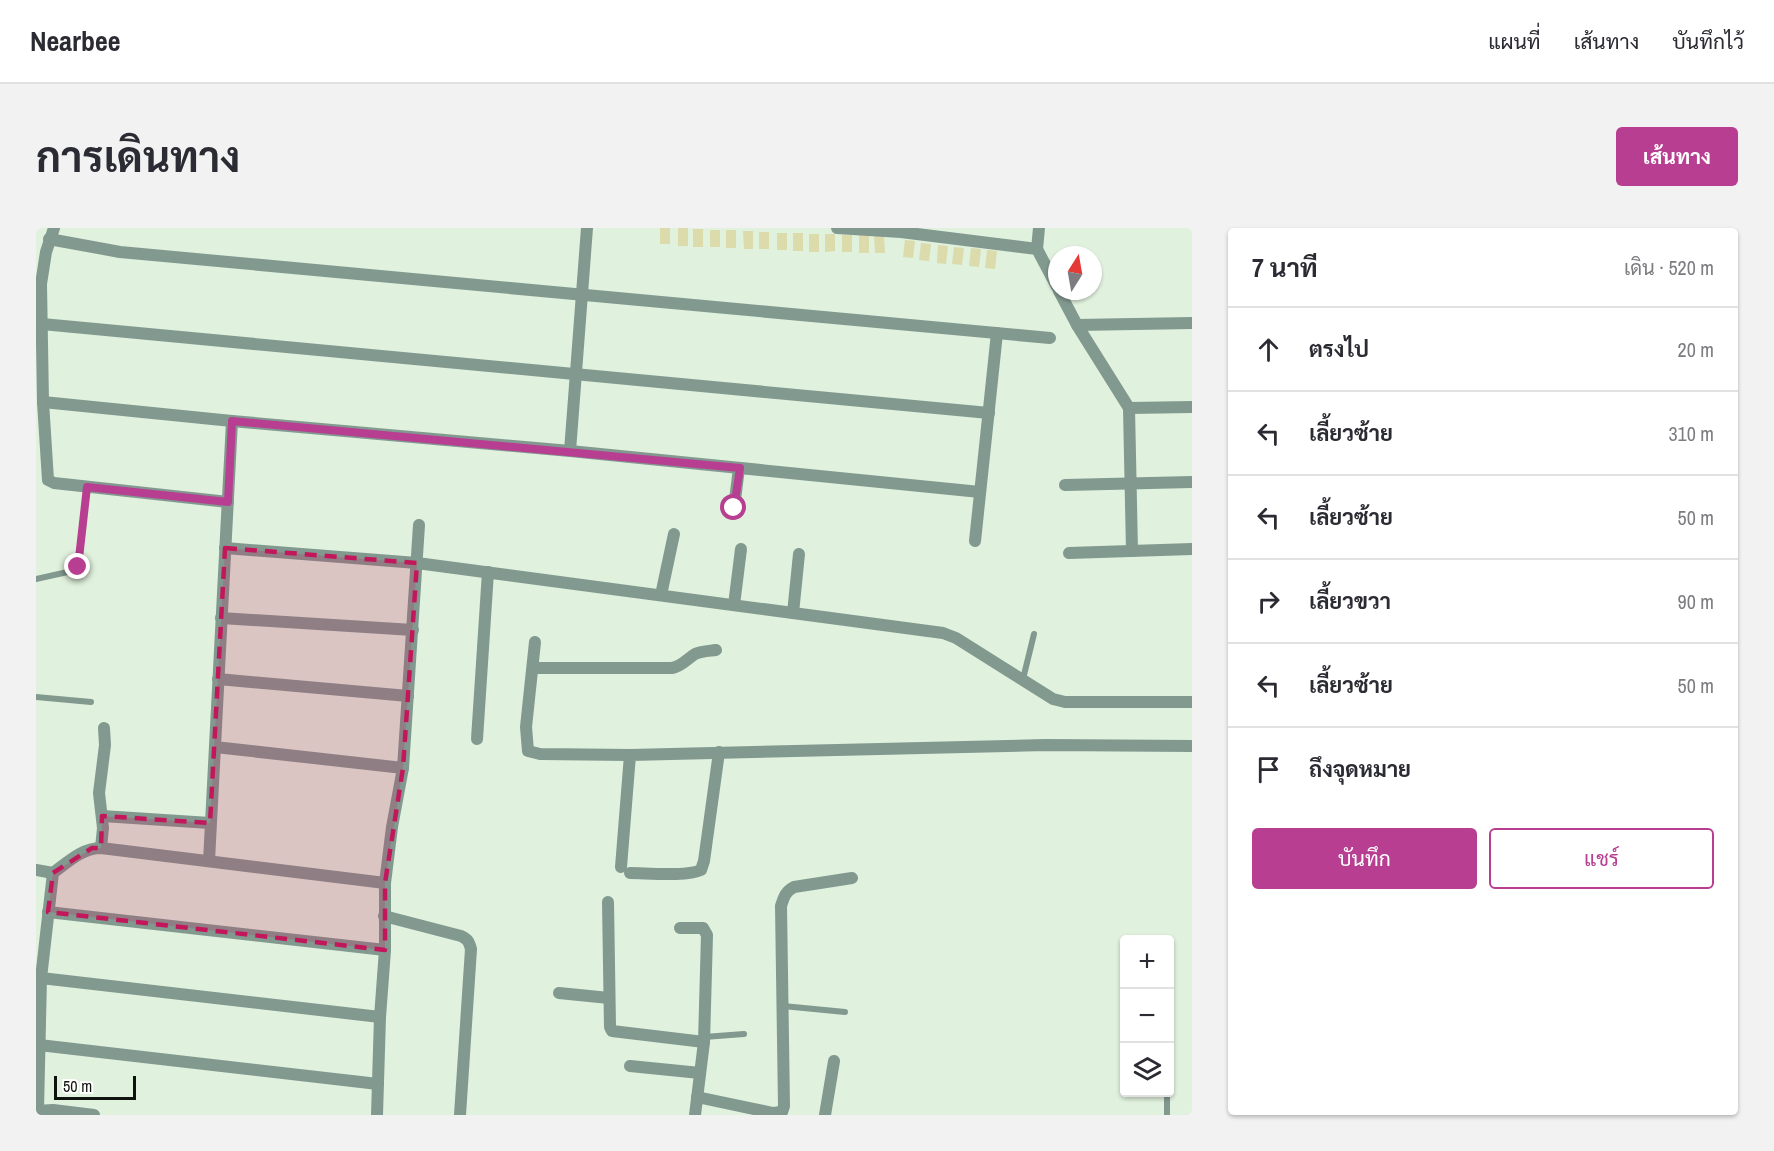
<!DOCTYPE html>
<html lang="th">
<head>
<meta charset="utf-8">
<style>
  body { margin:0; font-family:"Archivo Narrow",Sarabun,sans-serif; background:#f2f2f3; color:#2b2b33 }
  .controls { position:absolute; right:18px; bottom:18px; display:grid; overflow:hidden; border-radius:6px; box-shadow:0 2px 4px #0004 }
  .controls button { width:54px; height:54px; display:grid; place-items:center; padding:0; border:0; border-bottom:2px solid #e1e1e2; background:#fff; color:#2b2b33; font:30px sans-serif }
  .compass { position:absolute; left:1012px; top:18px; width:54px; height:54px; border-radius:50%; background:#fff; box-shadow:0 2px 4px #0004; rotate:11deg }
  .scale { position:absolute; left:18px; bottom:15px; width:82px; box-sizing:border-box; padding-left:6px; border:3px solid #0e140d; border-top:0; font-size:16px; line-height:21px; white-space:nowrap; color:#0e140d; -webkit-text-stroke:4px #fff; paint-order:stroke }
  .stop { position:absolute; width:18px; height:18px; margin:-14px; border:4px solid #b73e91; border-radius:50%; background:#fff }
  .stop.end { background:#b73e91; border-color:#fff; box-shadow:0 2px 6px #0008 }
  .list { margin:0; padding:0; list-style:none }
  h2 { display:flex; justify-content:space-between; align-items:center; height:78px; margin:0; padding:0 24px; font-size:26px }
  h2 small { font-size:20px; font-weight:400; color:#7c7c81 }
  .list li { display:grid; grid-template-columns:39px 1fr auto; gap:18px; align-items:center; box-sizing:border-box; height:84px; padding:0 24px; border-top:2px solid #e1e1e2 }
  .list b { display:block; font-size:22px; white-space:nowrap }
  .list em { font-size:20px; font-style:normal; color:#7c7c81 }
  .actions { display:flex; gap:12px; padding:18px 24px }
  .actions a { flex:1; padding:14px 0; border:2px solid #b73e91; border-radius:6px; text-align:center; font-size:21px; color:#b73e91 }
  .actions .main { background:#b73e91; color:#fff }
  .icon { flex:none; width:33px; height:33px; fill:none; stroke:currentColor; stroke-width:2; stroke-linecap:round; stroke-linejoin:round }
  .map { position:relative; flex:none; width:1156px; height:887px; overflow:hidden; border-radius:6px }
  header { display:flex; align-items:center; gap:36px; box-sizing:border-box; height:84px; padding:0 30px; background:#fff; border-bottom:2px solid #e1e1e2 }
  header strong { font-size:28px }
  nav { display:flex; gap:33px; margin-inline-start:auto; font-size:21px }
  .intro { display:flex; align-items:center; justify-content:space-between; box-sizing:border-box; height:144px; padding:0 36px }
  h1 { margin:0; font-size:42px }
  .button { padding:15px 27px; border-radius:6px; background:#b73e91; color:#fff; font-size:21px; font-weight:700 }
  main { display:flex; gap:36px; padding:0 36px }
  aside { flex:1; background:#fff; border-radius:6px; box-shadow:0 2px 4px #0004 }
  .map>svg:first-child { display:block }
  .building { fill:#dbdbab }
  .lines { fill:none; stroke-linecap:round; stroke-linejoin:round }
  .service { stroke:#829990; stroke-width:6 }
  .minor { stroke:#829990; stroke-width:12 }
  .route { stroke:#b73e91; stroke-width:8 }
  .marked { fill:#c2185b; fill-opacity:0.2; stroke:#c2185b; stroke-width:4.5; stroke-dasharray:12 8; stroke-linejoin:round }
</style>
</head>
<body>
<header>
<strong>Nearbee</strong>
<nav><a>แผนที่</a><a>เส้นทาง</a><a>บันทึกไว้</a></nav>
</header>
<div class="intro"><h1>การเดินทาง</h1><a class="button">เส้นทาง</a></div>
<main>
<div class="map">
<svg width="1156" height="887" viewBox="0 0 1156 887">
  <rect width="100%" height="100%" fill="#e0f1dd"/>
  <g class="building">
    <rect x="624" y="0" width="10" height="16"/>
    <rect x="642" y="0" width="10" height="18"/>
    <rect x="657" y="1" width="10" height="18"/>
    <rect x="674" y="2" width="10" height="17"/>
    <rect x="690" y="2" width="10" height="18"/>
    <path d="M707,3H717V21H708Z"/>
    <rect x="723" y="4" width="10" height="17"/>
    <rect x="741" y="5" width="10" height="17"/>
    <rect x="757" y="5" width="10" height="18"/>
    <rect x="773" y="6" width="10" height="18"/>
    <path d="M789,6H799V23L789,24Z"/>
    <rect x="806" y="7" width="10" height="17"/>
    <rect x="823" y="7" width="10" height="18"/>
    <path d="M838,7H848L849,25H839Z"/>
    <path d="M869,12L879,13L877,30L867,29Z"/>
    <path d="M885,15L895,16L893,33L883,32Z"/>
    <path d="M902,17L912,18L910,36L901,35Z"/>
    <path d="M918,19L928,20L926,37L916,36Z"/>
    <path d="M935,20L945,21L943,39L933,38Z"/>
    <path d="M951,22L961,23L959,41L949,40Z"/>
  </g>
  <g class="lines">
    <g class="service">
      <path d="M0,351L36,343L42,339L51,259"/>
      <path d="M987,451L998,406"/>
      <path d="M0,469L55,474"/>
      <path d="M747,778L809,784"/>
      <path d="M668,809L708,806"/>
      <path d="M1131,887V864"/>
    </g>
    <g class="minor">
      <path d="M18,0L10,24L5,56L7,174L12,252L18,255L192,274"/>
      <path d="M801,0L865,4L1001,21L1021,59"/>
      <path d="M13,11L84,24L1014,110"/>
      <path d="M1001,21L1003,0"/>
      <path d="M1023,63L1041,97L1093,180L1096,323"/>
      <path d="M6,96L953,185"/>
      <path d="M1041,97L1156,95"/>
      <path d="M7,174L196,193L534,223L944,264"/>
      <path d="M1093,180L1156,179"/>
      <path d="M534,223L551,0"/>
      <path d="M1029,257L1156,254"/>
      <path d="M698,280L703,240"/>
      <path d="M939,313L961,105"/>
      <path d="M189,320L381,335L907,405L920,410L1017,471L1029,474H1156"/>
      <path d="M1033,325L1156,321"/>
      <path d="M625,367L638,306"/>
      <path d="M698,377L705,321"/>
      <path d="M757,385L763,326"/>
      <path d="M185,390L377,402"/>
      <path d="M499,414L490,499L492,523L504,526L594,527"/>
      <path d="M497,440H636C646,438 651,431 659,426C666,423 673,423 680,422"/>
      <path d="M182,451L372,468"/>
      <path d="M441,511L452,344"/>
      <path d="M179,519L367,540"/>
      <path d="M66,588L174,595"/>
      <path d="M65,620L67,600L63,565L69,517L68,500"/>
      <path d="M173,633L196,193"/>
      <path d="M585,639L594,527L1009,517L1156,518"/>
      <path d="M0,642L17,645"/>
      <path d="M594,645C610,645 651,649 665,642L668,633L683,524"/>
      <path d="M572,674L574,799L576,803L668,814"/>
      <path d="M12,684L349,722"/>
      <path d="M348,688L425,708C432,711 433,714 435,721L424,887"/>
      <path d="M644,700H667L671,707L668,814L659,887"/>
      <path d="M5,750L344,789"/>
      <path d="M523,765L573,770"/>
      <path d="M3,817L342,856"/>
      <path d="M594,838L664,845"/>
      <path d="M661,869L737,885L746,884L748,878L745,678C748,669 749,664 758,659L816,650"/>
      <path d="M2,882L5,750L17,645C32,634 46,620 65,620L349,655"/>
      <path d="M0,883L17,882L58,887"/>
      <path d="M341,887L344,789L349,722V655L356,599L367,540L383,297"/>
      <path d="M789,887L798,833"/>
    </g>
  </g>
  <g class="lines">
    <path class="route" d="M42,339L51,259L192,274L196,193L704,240L698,280"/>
  </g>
  <path class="marked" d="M189,320L381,335L367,540L349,655V722L12,684L17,645L56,620H65L66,588L174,595Z"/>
</svg>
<div class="controls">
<button>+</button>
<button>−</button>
<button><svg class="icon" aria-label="layers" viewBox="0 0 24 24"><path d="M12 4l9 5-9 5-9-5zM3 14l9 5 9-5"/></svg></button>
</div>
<svg class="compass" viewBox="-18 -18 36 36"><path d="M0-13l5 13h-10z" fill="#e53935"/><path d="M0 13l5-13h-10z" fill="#7c7c81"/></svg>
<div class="scale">50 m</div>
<div class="stop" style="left:698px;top:280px"></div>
<div class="stop end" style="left:42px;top:339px"></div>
</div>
<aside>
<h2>7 นาที<small>เดิน · 520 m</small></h2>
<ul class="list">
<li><svg class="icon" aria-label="ahead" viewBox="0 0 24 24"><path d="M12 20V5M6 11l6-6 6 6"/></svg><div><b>ตรงไป</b></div><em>20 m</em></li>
<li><svg class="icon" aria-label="left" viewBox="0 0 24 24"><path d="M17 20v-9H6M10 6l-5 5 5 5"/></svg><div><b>เลี้ยวซ้าย</b></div><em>310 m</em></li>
<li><svg class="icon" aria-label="left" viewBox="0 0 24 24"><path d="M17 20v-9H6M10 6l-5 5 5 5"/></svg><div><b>เลี้ยวซ้าย</b></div><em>50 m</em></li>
<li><svg class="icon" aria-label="right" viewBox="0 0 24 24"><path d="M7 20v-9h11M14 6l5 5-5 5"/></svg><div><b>เลี้ยวขวา</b></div><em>90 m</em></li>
<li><svg class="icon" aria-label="left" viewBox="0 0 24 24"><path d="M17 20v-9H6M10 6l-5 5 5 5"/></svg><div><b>เลี้ยวซ้าย</b></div><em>50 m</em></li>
<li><svg class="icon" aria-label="arrive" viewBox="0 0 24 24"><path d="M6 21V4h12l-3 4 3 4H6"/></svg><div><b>ถึงจุดหมาย</b></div></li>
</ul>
<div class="actions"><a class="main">บันทึก</a><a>แชร์</a></div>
</aside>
</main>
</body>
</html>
